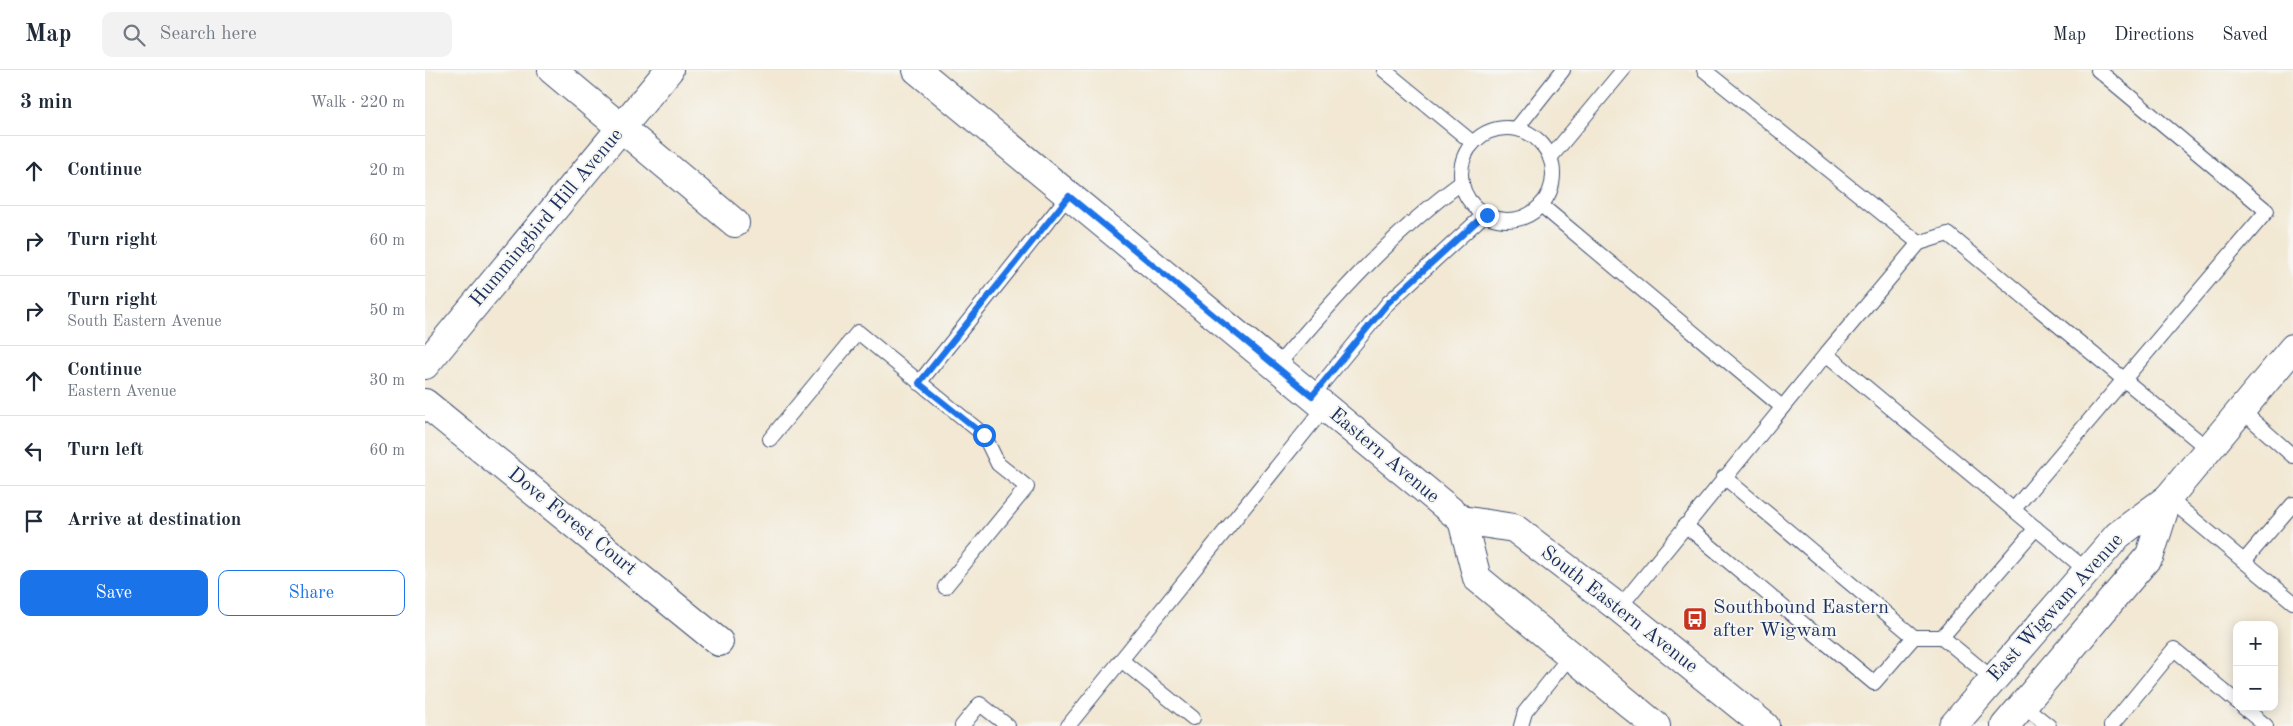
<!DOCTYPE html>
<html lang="en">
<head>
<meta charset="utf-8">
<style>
  body { margin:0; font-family:"Old Standard TT",serif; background:#f2f2f3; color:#1f2937 }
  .controls { position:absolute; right:15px; bottom:15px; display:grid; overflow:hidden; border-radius:10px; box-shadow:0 2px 12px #0003 }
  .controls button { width:45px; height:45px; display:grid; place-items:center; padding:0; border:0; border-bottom:1px solid #e0e1e3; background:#fff; color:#1f2937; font:25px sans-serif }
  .stop { position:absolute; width:15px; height:15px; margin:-11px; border:4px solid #1a73e8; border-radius:50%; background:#fff }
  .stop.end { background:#1a73e8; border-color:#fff; box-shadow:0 1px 5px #0008 }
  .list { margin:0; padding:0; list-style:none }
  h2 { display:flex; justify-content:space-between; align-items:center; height:65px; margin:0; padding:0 20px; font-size:21px }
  h2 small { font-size:16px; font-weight:400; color:#747a83 }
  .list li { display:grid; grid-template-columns:32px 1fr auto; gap:15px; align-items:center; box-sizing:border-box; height:70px; padding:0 20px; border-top:1px solid #e0e1e3 }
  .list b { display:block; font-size:19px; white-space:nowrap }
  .list p { margin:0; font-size:16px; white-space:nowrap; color:#747a83 }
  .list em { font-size:16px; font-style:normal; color:#747a83 }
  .actions { display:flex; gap:10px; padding:15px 20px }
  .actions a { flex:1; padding:11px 0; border:1px solid #1a73e8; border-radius:10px; text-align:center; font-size:18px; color:#1a73e8 }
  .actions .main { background:#1a73e8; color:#fff }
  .icon { flex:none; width:28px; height:28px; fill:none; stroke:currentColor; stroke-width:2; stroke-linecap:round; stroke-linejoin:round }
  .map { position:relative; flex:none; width:1868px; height:656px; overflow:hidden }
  header { display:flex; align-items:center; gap:30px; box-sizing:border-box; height:70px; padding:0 25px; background:#fff; border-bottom:1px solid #e0e1e3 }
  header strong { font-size:24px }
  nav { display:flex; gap:28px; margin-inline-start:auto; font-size:18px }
  .search { width:350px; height:45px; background:#f2f2f3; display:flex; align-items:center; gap:12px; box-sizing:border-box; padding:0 18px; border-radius:10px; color:#747a83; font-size:19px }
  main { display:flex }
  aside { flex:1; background:#fff }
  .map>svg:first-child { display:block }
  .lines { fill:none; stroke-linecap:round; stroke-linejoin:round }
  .service-casing { stroke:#3b4b70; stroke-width:16 }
  .minor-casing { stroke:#3b4b70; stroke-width:30 }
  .secondary-casing { stroke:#3b4b70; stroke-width:30 }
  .primary-casing { stroke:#3b4b70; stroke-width:30 }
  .service { stroke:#fff; stroke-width:14 }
  .minor { stroke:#fff; stroke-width:28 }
  .secondary { stroke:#fff; stroke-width:28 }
  .primary { stroke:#fff; stroke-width:28 }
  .route { stroke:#1a73e8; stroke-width:6 }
  .labels { text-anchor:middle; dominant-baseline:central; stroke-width:4; stroke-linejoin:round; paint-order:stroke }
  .street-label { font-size:20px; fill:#1b2f5e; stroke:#f6f6f2 }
  .poi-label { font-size:20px; fill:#1b2f5e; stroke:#f6f6f2; text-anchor:start }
</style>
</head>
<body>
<header>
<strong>Map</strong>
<div class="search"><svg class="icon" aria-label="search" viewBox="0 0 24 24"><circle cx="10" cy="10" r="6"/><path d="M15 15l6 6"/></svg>Search here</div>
<nav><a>Map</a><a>Directions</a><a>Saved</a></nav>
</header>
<main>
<aside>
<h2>3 min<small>Walk · 220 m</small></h2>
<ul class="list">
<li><svg class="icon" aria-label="ahead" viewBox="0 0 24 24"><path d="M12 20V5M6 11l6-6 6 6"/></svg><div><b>Continue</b></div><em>20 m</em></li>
<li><svg class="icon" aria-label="right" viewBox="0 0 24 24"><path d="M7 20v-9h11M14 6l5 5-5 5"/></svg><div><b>Turn right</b></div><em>60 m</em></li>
<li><svg class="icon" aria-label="right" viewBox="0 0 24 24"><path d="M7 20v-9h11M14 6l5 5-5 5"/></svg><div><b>Turn right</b><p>South Eastern Avenue</p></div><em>50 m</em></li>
<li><svg class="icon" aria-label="ahead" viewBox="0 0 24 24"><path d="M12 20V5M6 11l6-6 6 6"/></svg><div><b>Continue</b><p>Eastern Avenue</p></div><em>30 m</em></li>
<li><svg class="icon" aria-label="left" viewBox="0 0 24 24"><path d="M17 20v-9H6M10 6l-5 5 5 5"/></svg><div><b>Turn left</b></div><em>60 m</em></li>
<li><svg class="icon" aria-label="arrive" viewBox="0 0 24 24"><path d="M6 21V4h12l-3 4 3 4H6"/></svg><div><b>Arrive at destination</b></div></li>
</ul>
<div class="actions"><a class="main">Save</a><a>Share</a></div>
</aside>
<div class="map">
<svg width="1868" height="656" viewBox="0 0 1868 656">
  <rect width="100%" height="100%" fill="#f6f6f2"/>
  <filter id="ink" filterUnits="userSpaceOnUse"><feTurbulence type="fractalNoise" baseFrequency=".02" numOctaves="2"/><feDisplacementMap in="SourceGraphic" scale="10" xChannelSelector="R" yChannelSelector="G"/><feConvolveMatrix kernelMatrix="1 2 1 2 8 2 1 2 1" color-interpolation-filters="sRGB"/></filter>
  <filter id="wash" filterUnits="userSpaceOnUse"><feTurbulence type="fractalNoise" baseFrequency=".0096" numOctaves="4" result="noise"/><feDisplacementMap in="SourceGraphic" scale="20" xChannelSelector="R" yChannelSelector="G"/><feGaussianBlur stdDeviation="1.12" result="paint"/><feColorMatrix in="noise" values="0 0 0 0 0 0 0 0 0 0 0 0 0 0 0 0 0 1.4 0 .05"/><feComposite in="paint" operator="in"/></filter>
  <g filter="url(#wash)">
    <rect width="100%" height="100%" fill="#f2e8d3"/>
  </g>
  <g filter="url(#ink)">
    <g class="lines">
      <defs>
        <g id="service">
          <path d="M959,0L1048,73"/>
          <path d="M1279,0L1494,173L1523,164L1783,379"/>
          <circle cx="1082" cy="104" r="46"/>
          <path d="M1092,58L1138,0"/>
          <path d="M1125,88L1198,0"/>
          <path d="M1116,135L1357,337"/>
          <path d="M1494,173L1401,284L1661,500"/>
          <path d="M851,297C908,230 966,164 1037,112"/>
          <path d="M494,313L644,125"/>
          <path d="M887,326L963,233L1060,144"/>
          <path d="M1816,340L1868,386"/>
          <path d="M345,369L433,262L559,365L573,394L602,417L520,517"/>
          <path d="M1299,407L1489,567H1517L1568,609"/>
          <path d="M1743,428L1868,532"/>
          <path d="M1589,439L1842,141L1673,0"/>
          <path d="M1260,455L1449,613L1489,567"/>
          <path d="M1819,491L1868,434"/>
          <path d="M1194,538L1401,284"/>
          <path d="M1517,567L1611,458"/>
          <path d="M696,590L768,648"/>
          <path d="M1598,635L1624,656"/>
          <path d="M1818,637L1841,656"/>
          <path d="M537,656L555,634L583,656"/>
          <path d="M643,656L900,337"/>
          <path d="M1096,656L1100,642L1146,585"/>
          <path d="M1686,656L1749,579L1812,632"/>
        </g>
        <g id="minor">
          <path d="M127,0L310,153"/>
          <path d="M0,295L244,0"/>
          <path d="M0,333L294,572"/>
        </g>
        <g id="secondary">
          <path d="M1528,656L1693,465L1743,428L1868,278"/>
          <path d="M1580,656L1725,485L1743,428"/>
        </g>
        <g id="primary">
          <path d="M492,0L1037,450"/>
          <path d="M1037,450L1089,458L1194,538L1340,656"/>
          <path d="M1037,450L1052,508L1231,656"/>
        </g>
      </defs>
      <use href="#service" class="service-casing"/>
      <use href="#minor" class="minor-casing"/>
      <use href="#secondary" class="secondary-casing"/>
      <use href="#primary" class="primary-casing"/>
      <use href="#service" class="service"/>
      <use href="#minor" class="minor"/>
      <use href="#secondary" class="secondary"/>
      <use href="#primary" class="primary"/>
    </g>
  </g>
  <g class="lines" filter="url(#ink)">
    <path class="route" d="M559,365L494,313L644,126L887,326L963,233L1060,144L1062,145"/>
  </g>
  <defs>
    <symbol id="bus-square" viewBox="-11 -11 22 22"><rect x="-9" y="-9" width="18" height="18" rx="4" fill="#c8321e" stroke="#f6f6f2"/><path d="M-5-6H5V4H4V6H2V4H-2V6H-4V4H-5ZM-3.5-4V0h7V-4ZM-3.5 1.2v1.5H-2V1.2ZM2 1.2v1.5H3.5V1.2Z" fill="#fff"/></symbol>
  </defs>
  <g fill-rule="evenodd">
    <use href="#bus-square" x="1256" y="535" width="28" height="28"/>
  </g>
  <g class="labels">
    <g class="street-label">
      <text transform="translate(122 148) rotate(-50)">Hummingbird Hill Avenue</text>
      <text transform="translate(959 386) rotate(40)">Eastern Avenue</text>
      <text transform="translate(147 452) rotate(39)">Dove Forest Court</text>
      <text transform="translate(1631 538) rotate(-48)">East Wigwam Avenue</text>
      <text transform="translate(1194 540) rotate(38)">South Eastern Avenue</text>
    </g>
    <g class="poi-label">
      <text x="1288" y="538">Southbound Eastern<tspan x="1288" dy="23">after Wigwam</tspan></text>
    </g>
  </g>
</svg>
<div class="controls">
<button>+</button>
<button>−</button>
</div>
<div class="stop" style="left:559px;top:365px"></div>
<div class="stop end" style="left:1062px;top:145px"></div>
</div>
</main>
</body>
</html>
